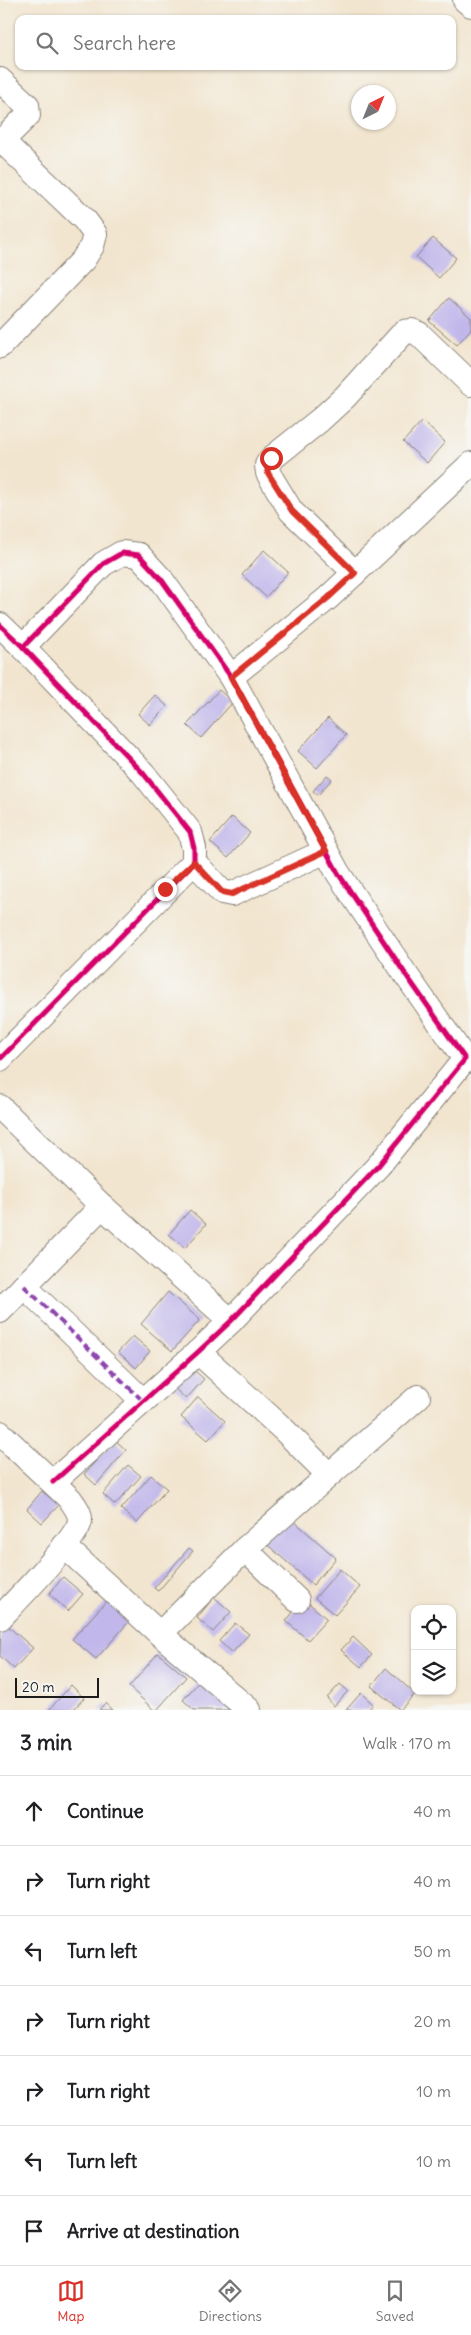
<!DOCTYPE html>
<html lang="en">
<head>
<meta charset="utf-8">
<style>
  body { margin:0; font-family:Delius,sans-serif; background:#f2f2f2; color:#202124 }
  .controls { position:absolute; right:15px; bottom:15px; display:grid; overflow:hidden; border-radius:10px; box-shadow:0 1px 4px #0004 }
  .controls button { width:45px; height:45px; display:grid; place-items:center; padding:0; border:0; border-bottom:1px solid #e0e0e0; background:#fff; color:#202124; font:25px sans-serif }
  .compass { position:absolute; left:351px; top:85px; width:45px; height:45px; border-radius:50%; background:#fff; box-shadow:0 1px 4px #0004; rotate:43deg }
  .scale { position:absolute; left:15px; bottom:12px; width:84px; box-sizing:border-box; padding-left:5px; border:2px solid #1c1c1c; border-top:0; font-size:14px; line-height:18px; white-space:nowrap; color:#1c1c1c; -webkit-text-stroke:4px #f6f6f2; paint-order:stroke }
  .stop { position:absolute; width:15px; height:15px; margin:-11px; border:4px solid #d93025; border-radius:50%; background:#fff }
  .stop.end { background:#d93025; border-color:#fff; box-shadow:0 1px 5px #0008 }
  .list { margin:0; padding:0; list-style:none }
  h2 { display:flex; justify-content:space-between; align-items:center; height:65px; margin:0; padding:0 20px; font-size:21px }
  h2 small { font-size:16px; font-weight:400; color:#757577 }
  .list li { display:grid; grid-template-columns:32px 1fr auto; gap:15px; align-items:center; box-sizing:border-box; height:70px; padding:0 20px; border-top:1px solid #e0e0e0 }
  .list b { display:block; font-size:19px; white-space:nowrap }
  .list em { font-size:16px; font-style:normal; color:#757577 }
  .icon { flex:none; width:28px; height:28px; fill:none; stroke:currentColor; stroke-width:2; stroke-linecap:round; stroke-linejoin:round }
  .map { position:relative; flex:none; width:471px; height:1710px; overflow:hidden }
  .search { position:absolute; background:#fff; box-shadow:0 1px 4px #0004; left:15px; right:15px; top:15px; height:55px; display:flex; align-items:center; gap:12px; box-sizing:border-box; padding:0 18px; border-radius:10px; color:#757577; font-size:19px }
  .sheet { height:555px; background:#fff }
  nav { display:flex; justify-content:space-around; align-items:center; box-sizing:border-box; height:70px; border-top:1px solid #e0e0e0; background:#fff; font-size:14px; color:#757577 }
  nav a { display:grid; justify-items:center; gap:2px }
  nav .on { color:#d93025 }
  .map>svg:first-child { display:block }
  .building { fill:#c1b7eb }
  .lines { fill:none; stroke-linecap:round; stroke-linejoin:round }
  .minor-casing { stroke:#878076; stroke-width:26 }
  .minor { stroke:#fff; stroke-width:24 }
  .quiet { stroke:#8e44ad; stroke-width:4; stroke-dasharray:8 4; stroke-linecap:butt }
  .cycleway-casing { stroke:#f6f6f2; stroke-width:8 }
  .cycleway { stroke:#d6006c; stroke-width:5 }
  .route { stroke:#d93025; stroke-width:6 }
</style>
</head>
<body>
<div class="map">
<svg width="471" height="1710" viewBox="0 0 471 1710">
  <rect width="100%" height="100%" fill="#f6f6f2"/>
  <filter id="ink" filterUnits="userSpaceOnUse"><feTurbulence type="fractalNoise" baseFrequency=".02" numOctaves="2"/><feDisplacementMap in="SourceGraphic" scale="10" xChannelSelector="R" yChannelSelector="G"/><feConvolveMatrix kernelMatrix="1 2 1 2 8 2 1 2 1" color-interpolation-filters="sRGB"/></filter>
  <filter id="wash" filterUnits="userSpaceOnUse"><feTurbulence type="fractalNoise" baseFrequency=".0096" numOctaves="4" result="noise"/><feDisplacementMap in="SourceGraphic" scale="20" xChannelSelector="R" yChannelSelector="G"/><feGaussianBlur stdDeviation="1.12" result="paint"/><feColorMatrix in="noise" values="0 0 0 0 0 0 0 0 0 0 0 0 0 0 0 0 0 1.4 0 .05"/><feComposite in="paint" operator="in"/></filter>
  <g filter="url(#wash)">
    <rect width="100%" height="100%" fill="#f2e5cf"/>
    <g id="blocks">
      <g class="building">
        <path d="M433,238L456,258L439,278L416,257Z"/>
        <path d="M449,298L471,318V329L457,345L429,321Z"/>
        <path d="M422,421L445,442L427,463L403,442Z"/>
        <path d="M264,550L288,572L266,597L242,575Z"/>
        <path d="M219,690L233,702L201,738L187,725Z"/>
        <path d="M155,695L167,706L150,725L138,714Z"/>
        <path d="M328,718L346,735L317,768L298,751Z"/>
        <path d="M327,775L332,779L318,795L313,791Z"/>
        <path d="M232,817L250,833L228,858L210,842Z"/>
        <path d="M190,1210L206,1224L185,1248L169,1234Z"/>
        <path d="M168,1292L200,1320L172,1351L141,1324Z"/>
        <path d="M133,1336L150,1351L136,1368L118,1352Z"/>
        <path d="M190,1367L204,1379L186,1399L173,1387Z"/>
        <path d="M198,1397L225,1421L208,1440L181,1417Z"/>
        <path d="M115,1440L126,1450L96,1485L84,1474Z"/>
        <path d="M128,1465L141,1476L115,1505L103,1494Z"/>
        <path d="M151,1475L167,1489L137,1523L121,1509Z"/>
        <path d="M42,1491L59,1505L42,1523L27,1509Z"/>
        <path d="M285,1513L336,1558L313,1585L262,1540Z"/>
        <path d="M189,1548L193,1551L158,1591L154,1588Z"/>
        <path d="M340,1569L360,1587L335,1615L315,1598Z"/>
        <path d="M63,1577L83,1594L68,1611L49,1594Z"/>
        <path d="M111,1596L134,1616L96,1659L72,1639Z"/>
        <path d="M214,1597L231,1612L213,1632L197,1618Z"/>
        <path d="M304,1599L327,1619L308,1640L286,1621Z"/>
        <path d="M1,1620L33,1648L14,1669L0,1656Z"/>
        <path d="M235,1623L249,1634L232,1653L219,1641Z"/>
        <path d="M353,1637L372,1655L361,1667L341,1650Z"/>
        <path d="M158,1653L186,1677L157,1710H154L129,1687Z"/>
        <path d="M386,1668L415,1694L400,1710L371,1686Z"/>
        <path d="M202,1678L239,1710H194L183,1700Z"/>
        <path d="M340,1684L348,1691L334,1706L327,1698Z"/>
        <path d="M71,1685L84,1698L73,1710H49Z"/>
        <path d="M361,1693L373,1704L368,1710H346Z"/>
        <path d="M105,1703L112,1710H99Z"/>
      </g>
    </g>
  </g>
  <g filter="url(#ink)">
    <use href="#blocks" fill-opacity="0" stroke="#878076" stroke-width="1"/>
    <g class="lines">
      <defs>
        <g id="minor">
          <path d="M465,0L471,5"/>
          <path d="M0,80L27,105L28,115L0,143"/>
          <path d="M0,346L83,260L92,246L95,234L84,219L2,141"/>
          <path d="M355,573L291,511L268,473L267,465L271,459L320,420L345,397L404,332L412,331L419,334L471,384"/>
          <path d="M0,625L23,647L143,773L190,832L194,848V862L0,1059"/>
          <path d="M23,647L103,564L122,553L139,555L161,579L231,677L338,873L404,972L465,1059L379,1165L231,1321L198,1352L53,1482"/>
          <path d="M231,677L328,598L471,464"/>
          <path d="M194,862L222,892L232,894L326,851"/>
          <path d="M0,1107L102,1206L0,1311"/>
          <path d="M102,1206L231,1321"/>
          <path d="M24,1286L143,1401"/>
          <path d="M198,1352L283,1429L328,1474"/>
          <path d="M0,1433L70,1499C74,1505 80,1511 80,1520C81,1535 14,1603 0,1618"/>
          <path d="M64,1546L160,1634"/>
          <path d="M245,1549L297,1600"/>
          <path d="M249,1710L160,1634L245,1549L418,1397"/>
        </g>
      </defs>
      <use href="#minor" class="minor-casing"/>
      <use href="#minor" class="minor"/>
      <path class="quiet" d="M24,1286L143,1401"/>
      <defs>
        <g id="cycleway">
          <path d="M0,625L23,647L143,773L190,832L194,848V862L0,1059"/>
          <path d="M23,647L103,564L122,553L139,555L161,579L231,677L338,873L404,972L465,1059L379,1165L231,1321L198,1352L53,1482"/>
        </g>
      </defs>
      <use href="#cycleway" class="cycleway-casing"/>
      <use href="#cycleway" class="cycleway"/>
    </g>
  </g>
  <g class="lines" filter="url(#ink)">
    <path class="route" d="M165,889L194,862L222,892L232,894L326,851L231,677L328,598L355,573L292,511L268,473L267,466L271,458"/>
  </g>
</svg>
<div class="controls">
<button><svg class="icon" aria-label="locate" viewBox="0 0 24 24"><circle cx="12" cy="12" r="6"/><path d="M12 2v4M12 18v4M2 12h4M18 12h4"/></svg></button>
<button><svg class="icon" aria-label="layers" viewBox="0 0 24 24"><path d="M12 4l9 5-9 5-9-5zM3 14l9 5 9-5"/></svg></button>
</div>
<svg class="compass" viewBox="-18 -18 36 36"><path d="M0-13l5 13h-10z" fill="#e53935"/><path d="M0 13l5-13h-10z" fill="#757577"/></svg>
<div class="scale">20 m</div>
<div class="stop" style="left:271px;top:458px"></div>
<div class="stop end" style="left:165px;top:889px"></div>
<div class="search"><svg class="icon" aria-label="search" viewBox="0 0 24 24"><circle cx="10" cy="10" r="6"/><path d="M15 15l6 6"/></svg>Search here</div>
</div>
<section class="sheet">
<h2>3 min<small>Walk · 170 m</small></h2>
<ul class="list">
<li><svg class="icon" aria-label="ahead" viewBox="0 0 24 24"><path d="M12 20V5M6 11l6-6 6 6"/></svg><div><b>Continue</b></div><em>40 m</em></li>
<li><svg class="icon" aria-label="right" viewBox="0 0 24 24"><path d="M7 20v-9h11M14 6l5 5-5 5"/></svg><div><b>Turn right</b></div><em>40 m</em></li>
<li><svg class="icon" aria-label="left" viewBox="0 0 24 24"><path d="M17 20v-9H6M10 6l-5 5 5 5"/></svg><div><b>Turn left</b></div><em>50 m</em></li>
<li><svg class="icon" aria-label="right" viewBox="0 0 24 24"><path d="M7 20v-9h11M14 6l5 5-5 5"/></svg><div><b>Turn right</b></div><em>20 m</em></li>
<li><svg class="icon" aria-label="right" viewBox="0 0 24 24"><path d="M7 20v-9h11M14 6l5 5-5 5"/></svg><div><b>Turn right</b></div><em>10 m</em></li>
<li><svg class="icon" aria-label="left" viewBox="0 0 24 24"><path d="M17 20v-9H6M10 6l-5 5 5 5"/></svg><div><b>Turn left</b></div><em>10 m</em></li>
<li><svg class="icon" aria-label="arrive" viewBox="0 0 24 24"><path d="M6 21V4h12l-3 4 3 4H6"/></svg><div><b>Arrive at destination</b></div></li>
</ul>
</section>
<nav>
<a class="on"><svg class="icon" aria-label="map" viewBox="0 0 24 24"><path d="M3 6l6-2 6 2 6-2v14l-6 2-6-2-6 2zM9 4v14M15 6v14"/></svg>Map</a>
<a><svg class="icon" aria-label="directions" viewBox="0 0 24 24"><path d="M12 3l9 9-9 9-9-9zM9 14v-3h6M13 9l2 2-2 2"/></svg>Directions</a>
<a><svg class="icon" aria-label="saved" viewBox="0 0 24 24"><path d="M7 4h10v16l-5-4-5 4z"/></svg>Saved</a>
</nav>
</body>
</html>
